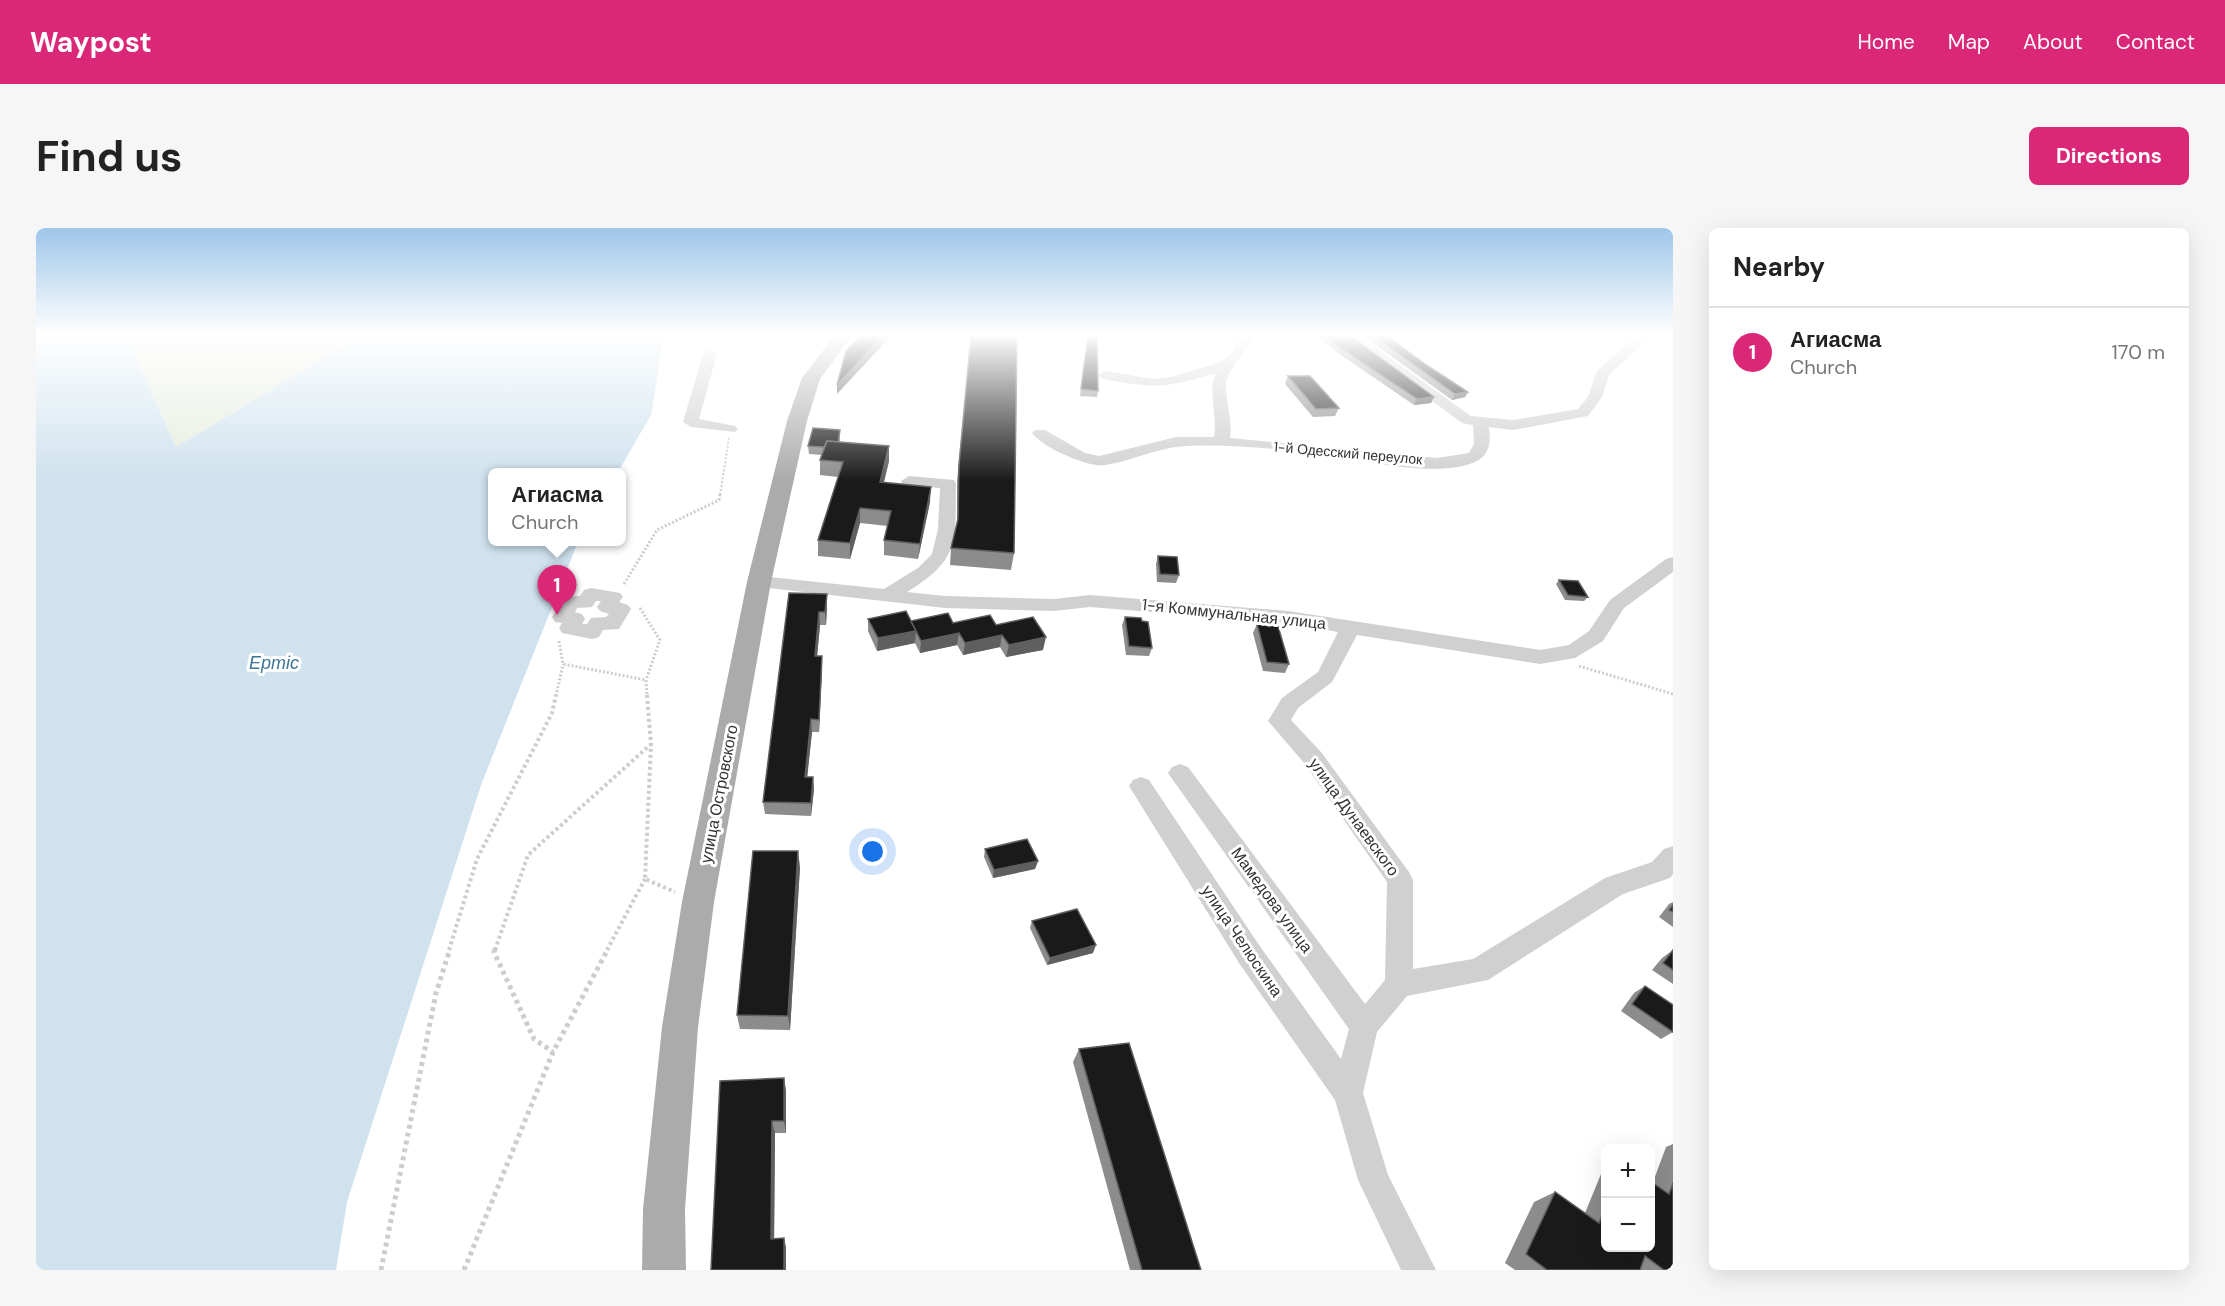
<!DOCTYPE html>
<html lang="en">
<head>
<meta charset="utf-8">
<style>
  body { margin:0; font-family:"DM Sans",sans-serif; background:#f6f6f6; color:#222 }
  .controls { position:absolute; right:18px; bottom:18px; display:grid; overflow:hidden; border-radius:9px; box-shadow:0 6px 24px #0002 }
  .controls button { width:54px; height:54px; display:grid; place-items:center; padding:0; border:0; border-bottom:2px solid #e0e0e0; background:#fff; color:#222; font:30px sans-serif }
  .you { position:absolute; left:837px; top:624px; width:21px; height:21px; margin:-15px; border:4px solid #fff; border-radius:50%; background:#1a73e8; box-shadow:0 0 0 9px #1a73e833 }
  .badge { display:grid; place-items:center; width:39px; height:39px; border-radius:50%; background:#db2777; color:#fff; font-size:20px; font-weight:700 }
  .pin { position:absolute; translate:-50% -50px; filter:drop-shadow(0 2px 3px #0008) }
  .pin::after { content:''; position:absolute; top:32px; width:21px; height:18px; background:inherit; clip-path:polygon(0 0,100% 0,50% 100%) }
  .popup { position:absolute; left:452px; top:240px; width:138px; height:78px; box-sizing:border-box; display:grid; place-content:center; border-radius:9px; background:#fff; filter:drop-shadow(0 2px 4px #0005); font-size:20px; white-space:nowrap; color:#767676 }
  .popup b { font-size:22px; color:#222 }
  .popup::after { content:''; position:absolute; left:50%; top:100%; margin-left:-12px; border:12px solid transparent; border-top-color:#fff }
  .list { margin:0; padding:0; list-style:none }
  h2 { display:flex; justify-content:space-between; align-items:center; height:78px; margin:0; padding:0 24px; font-size:26px }
  h2 small { font-size:20px; font-weight:400; color:#767676 }
  .list li { display:grid; grid-template-columns:39px 1fr auto; gap:18px; align-items:center; box-sizing:border-box; height:90px; padding:0 24px; border-top:2px solid #e0e0e0 }
  .list b { display:block; font-size:22px; white-space:nowrap }
  .list p { margin:0; font-size:20px; white-space:nowrap; color:#767676 }
  .list em { font-size:20px; font-style:normal; color:#767676 }
  .map { position:relative; flex:none; width:1637px; height:1042px; overflow:hidden; border-radius:9px }
  header { display:flex; align-items:center; gap:36px; box-sizing:border-box; height:84px; padding:0 30px; background:#db2777; color:#fff }
  header strong { font-size:28px }
  nav { display:flex; gap:33px; margin-inline-start:auto; font-size:21px }
  .intro { display:flex; align-items:center; justify-content:space-between; box-sizing:border-box; height:144px; padding:0 36px }
  h1 { margin:0; font-size:42px }
  .button { padding:15px 27px; border-radius:9px; background:#db2777; color:#fff; font-size:21px; font-weight:700 }
  main { display:flex; gap:36px; padding:0 36px }
  aside { flex:1; background:#fff; border-radius:9px; box-shadow:0 6px 24px #0002 }
  .map>svg:first-child { display:block }
  .green { fill:#e6ecdf }
  .water { fill:#cfe2ee }
  .lines { fill:none; stroke-linecap:round; stroke-linejoin:round }
  .path-far3 { stroke:#cdcdcd; stroke-width:2; stroke-dasharray:2 2; stroke-linecap:butt }
  .path-far2 { stroke:#cdcdcd; stroke-width:3; stroke-dasharray:2 2; stroke-linecap:butt }
  .path-far1 { stroke:#cdcdcd; stroke-width:4; stroke-dasharray:3 3; stroke-linecap:butt }
  .path { stroke:#cdcdcd; stroke-width:5; stroke-dasharray:4 4; stroke-linecap:butt }
  .minor { fill:#d0d0d0; fill-rule:evenodd }
  .major { fill:#ababab; fill-rule:evenodd }
  .wall { fill:#8c8c8c }
  .shaded-wall { fill:#5f5f5f }
  .building { fill:#1a1a1a; stroke:#5f5f5f; stroke-width:1.5 }
  .labels { text-anchor:middle; dominant-baseline:central; stroke-width:6; stroke-linejoin:round; paint-order:stroke }
  .far-street-label { font-size:14px; fill:#333; stroke:#fff }
  .street-label { font-size:16px; fill:#333; stroke:#fff }
  .water-label { font-size:18px; font-style:italic; fill:#3f7597; stroke:#fff }
</style>
</head>
<body>
<header>
<strong>Waypost</strong>
<nav><a>Home</a><a>Map</a><a>About</a><a>Contact</a></nav>
</header>
<div class="intro"><h1>Find us</h1><a class="button">Directions</a></div>
<main>
<div class="map">
<svg width="1637" height="1042" viewBox="0 0 1637 1042">
  <rect width="100%" height="100%" fill="#fff"/>
  <path class="green" d="M115,107H326L140,219L97,124Z"/>
  <path class="water" d="M0,107H115L97,124L140,219L326,107H628L615,187L582,244H456V314H542L445,557L311,974L300,1042H0Z"/>
  <g class="lines">
    <g class="path-far3">
      <path d="M662,107L668,117"/>
      <path d="M684,267L693,210"/>
    </g>
    <g class="path-far2">
      <path d="M588,356L621,302L683,272L684,266"/>
      <path d="M532,360L536,347"/>
      <path d="M604,380L624,412L610,452"/>
      <path d="M523,413L527,436L610,452L611,468"/>
      <path d="M1543,438L1637,466"/>
      <path d="M520,468L527,436"/>
    </g>
    <g class="path-far1">
      <path d="M611,467L615,516L609,651L639,664"/>
      <path d="M413,722L441,631L516,485L520,467"/>
      <path d="M459,722L492,627L614,517"/>
      <path d="M571,722L609,651"/>
    </g>
    <g class="path">
      <path d="M459,721L458,724L498,811L517,824"/>
      <path d="M345,1042L400,765L414,721"/>
      <path d="M428,1042L517,824L572,721"/>
    </g>
    <g class="minor">
      <path d="M1206,107H1219C1213,118 1191,144 1190,154C1189,173 1197,191 1194,210L1401,230L1433,225L1438,216L1437,197L1426,195L1307,107H1322L1435,188L1477,192L1542,181L1552,169L1561,143L1601,107H1616L1573,147L1566,169L1552,188L1477,202L1453,199C1455,212 1454,228 1439,234C1401,250 1339,234 1299,228C1250,222 1189,214 1140,219C1119,221 1076,240 1060,237C1042,234 1008,220 996,205L999,202H1009L1049,225L1063,228L1140,209H1178C1182,188 1171,164 1180,145C1138,157 1127,161 1083,154C1076,152 1067,153 1062,147L1069,143L1117,151L1135,149L1185,134L1194,127Z"/>
      <path d="M674,122L681,126L663,191L699,198L702,201L699,204L655,199L647,194L667,126Z"/>
      <path d="M873,248L918,252L920,256C919,314 925,331 871,364L909,368L1018,371L1054,367L1252,383L1504,422L1533,417L1553,403L1574,372L1630,331L1637,329V344L1588,380L1567,413L1539,430L1504,436L1321,407L1296,454L1262,480L1255,492L1285,524L1373,644L1377,652V741L1437,731L1569,650L1616,634L1628,621L1637,618V646L1634,650L1587,666L1452,752L1371,768L1341,804L1327,865L1352,947L1400,1042H1365L1322,952L1299,872L1203,735L1093,558L1097,552L1105,549L1113,552L1223,717L1305,831L1313,801L1132,545L1136,539L1144,536L1152,539L1329,776L1349,752L1351,654L1269,536L1232,493L1246,470L1282,444L1302,404L1252,395L1054,379L1018,383L909,380L716,358L714,354L716,350L723,348L848,361L882,340L896,326L902,301L904,260L867,257L865,253Z"/>
      <path d="M555,360L584,365L587,369L583,374L592,377L595,381L583,401L567,402L563,409L556,411L526,405L523,400L526,395L519,394L516,389L529,369L544,368L548,362ZM560,373H565L561,379L564,383L573,386L570,389L555,390L551,396H546L549,391L546,386L539,384L541,380L556,379Z"/>
    </g>
    <path class="major" d="M799,107H816L784,151L771,193L735,354L678,674L662,799L649,981L650,1042H606L607,981L626,799L646,674L711,354L751,193L766,150Z"/>
  </g>
  <g class="wall">
    <path d="M935,107L978,325L975,342L914,337L915,320L921,297V253Z"/>
    <path d="M1052,107L1062,163L1061,169L1044,168Z"/>
    <path d="M1279,107H1313L1398,169L1395,175L1378,177L1305,127Z"/>
    <path d="M1326,107H1350L1389,136L1432,164L1429,169L1416,172Z"/>
    <path d="M1252,148L1303,180L1299,188L1277,189L1249,156Z"/>
    <path d="M804,202V214L853,218V233L848,254L894,274L882,331L848,327V312L852,298L824,295L814,331L782,328V312L802,249L784,247V232L786,227L773,226L772,218Z"/>
    <path d="M1122,328L1143,347L1140,355L1121,354L1120,336Z"/>
    <path d="M1523,352L1552,369L1548,373L1529,372L1520,356Z"/>
    <path d="M753,365L791,379L790,397H784L781,428L786,441L783,504H776L771,549H777L778,561L775,588L729,586L727,574Z"/>
    <path d="M1089,389L1106,393L1116,420L1113,428L1090,427L1086,397Z"/>
    <path d="M832,391L960,397L1007,422L970,429L964,419L927,427L921,417L884,425L879,415L841,423L832,403Z"/>
    <path d="M1221,396L1253,436L1249,445L1227,443L1217,405Z"/>
    <path d="M949,621L1002,633L999,641L957,650L948,629Z"/>
    <path d="M764,639L754,802L704,801L701,787Z"/>
    <path d="M1637,674V699L1623,689L1633,676Z"/>
    <path d="M996,693L1057,725L1011,737L994,700Z"/>
    <path d="M1637,722V756L1616,742L1626,730Z"/>
    <path d="M1609,758L1637,804L1625,811L1585,783L1598,765Z"/>
    <path d="M1043,821L1165,1042H1094L1037,834Z"/>
    <path d="M748,850L750,863V905H739L738,1011L750,1019V1042H675Z"/>
    <path d="M1637,916V1042H1479L1469,1035L1498,974L1519,964L1549,985L1565,946L1569,944V1020L1617,954L1630,919Z"/>
  </g>
  <g class="shaded-wall">
    <path d="M848,107H856L801,166V157Z"/>
    <path d="M1432,164L1429,169L1416,172L1419,166Z"/>
    <path d="M1398,169L1395,175L1378,177L1381,171Z"/>
    <path d="M853,218V233L844,269V254Z"/>
    <path d="M895,259L894,274L882,331L884,316Z"/>
    <path d="M824,280V295L814,331V315Z"/>
    <path d="M791,366V379L790,397L789,384Z"/>
    <path d="M783,384L784,397L780,440L779,428Z"/>
    <path d="M880,403L879,415L841,423L842,410Z"/>
    <path d="M923,405L921,417L884,425L885,413Z"/>
    <path d="M966,407L964,419L927,427L929,415Z"/>
    <path d="M1010,409L1007,422L970,429L973,417Z"/>
    <path d="M786,428V441L783,504V492Z"/>
    <path d="M775,491L776,504L770,561L769,549Z"/>
    <path d="M777,549L778,561L775,588V575Z"/>
    <path d="M762,623L764,639L754,802L752,788Z"/>
    <path d="M1002,633L999,641L957,650L958,642Z"/>
    <path d="M1060,717L1057,725L1011,737L1014,730Z"/>
    <path d="M748,850L750,863V905L748,893Z"/>
    <path d="M736,893L739,905L738,1020L735,1011Z"/>
    <path d="M748,1010L750,1019V1042H748Z"/>
  </g>
  <g class="building">
    <path d="M825,107H848L801,157L810,123Z"/>
    <path d="M935,107H981L978,325L915,320L922,291L923,237Z"/>
    <path d="M1052,107H1061L1062,163L1045,161Z"/>
    <path d="M1288,107H1313L1398,169L1381,171L1307,122Z"/>
    <path d="M1336,107H1350L1389,136L1432,164L1419,166Z"/>
    <path d="M1252,148H1274L1303,180L1280,181Z"/>
    <path d="M777,200L804,202L802,214L791,213L788,219L772,218Z"/>
    <path d="M791,213L853,218L844,254L895,259L884,316L848,312L855,283L824,280L814,315L782,312L807,234L784,232Z"/>
    <path d="M1122,328L1141,329L1143,347L1124,346Z"/>
    <path d="M1523,352L1542,353L1552,369L1532,367Z"/>
    <path d="M753,365L791,366L789,384H783L779,428H786L783,492L775,491L769,549H777L775,575L727,574Z"/>
    <path d="M870,383L880,403L842,410L832,391Z"/>
    <path d="M912,385L917,395L954,387L960,397L997,389L1010,409L973,417L966,407L929,415L923,405L885,413L875,393Z"/>
    <path d="M1089,389L1105,390L1106,393L1112,394L1116,420L1093,418Z"/>
    <path d="M1221,396L1242,398L1253,436L1231,434Z"/>
    <path d="M991,611L1002,633L958,642L949,621Z"/>
    <path d="M717,623H762L752,788L701,787Z"/>
    <path d="M1637,677V684L1633,682Z"/>
    <path d="M1041,681L1060,717L1014,730L996,693Z"/>
    <path d="M1637,722V742L1627,735Z"/>
    <path d="M1609,758L1637,777V804L1596,776Z"/>
    <path d="M1093,815L1165,1042H1106L1043,821Z"/>
    <path d="M748,850V893H736L735,1011L748,1010V1042H675L684,853Z"/>
    <path d="M1614,953L1633,966L1637,955V1042H1628L1609,1028L1604,1042H1511L1490,1026L1519,964L1563,995L1569,980V1020H1614Z"/>
  </g>
  <linearGradient id="sky" x2="0" y2="1"><stop stop-color="#9ec6ea"/><stop offset="0.42" stop-color="#fff"/><stop offset="1" stop-color="#fff" stop-opacity="0"/></linearGradient>
  <rect width="1637" height="253" fill="url(#sky)"/>
  <g class="labels">
    <g class="far-street-label">
      <text transform="translate(1312 225) rotate(5)">1-й Одесский переулок</text>
    </g>
    <g class="street-label">
      <text transform="translate(1198 386) rotate(6)">1-я Коммунальная улица</text>
      <text transform="translate(683 566) rotate(-79)">улица Островского</text>
      <text transform="translate(1318 589) rotate(54)">улица Дунаевского</text>
      <text transform="translate(1236 672) rotate(54)">Мамедова улица</text>
      <text transform="translate(1206 713) rotate(56)">улица Челюскина</text>
    </g>
    <g class="water-label">
      <text x="238" y="435">Ертіс</text>
    </g>
  </g>
</svg>
<div class="controls">
<button>+</button>
<button>−</button>
</div>
<div class="you"></div>
<div class="pin badge" style="left:521px;top:387px">1</div>
<div class="popup"><b>Агиасма</b>Church</div>
</div>
<aside>
<h2>Nearby<small></small></h2>
<ul class="list">
<li><span class="badge">1</span><div><b>Агиасма</b><p>Church</p></div><em>170 m</em></li>
</ul>
</aside>
</main>
</body>
</html>
